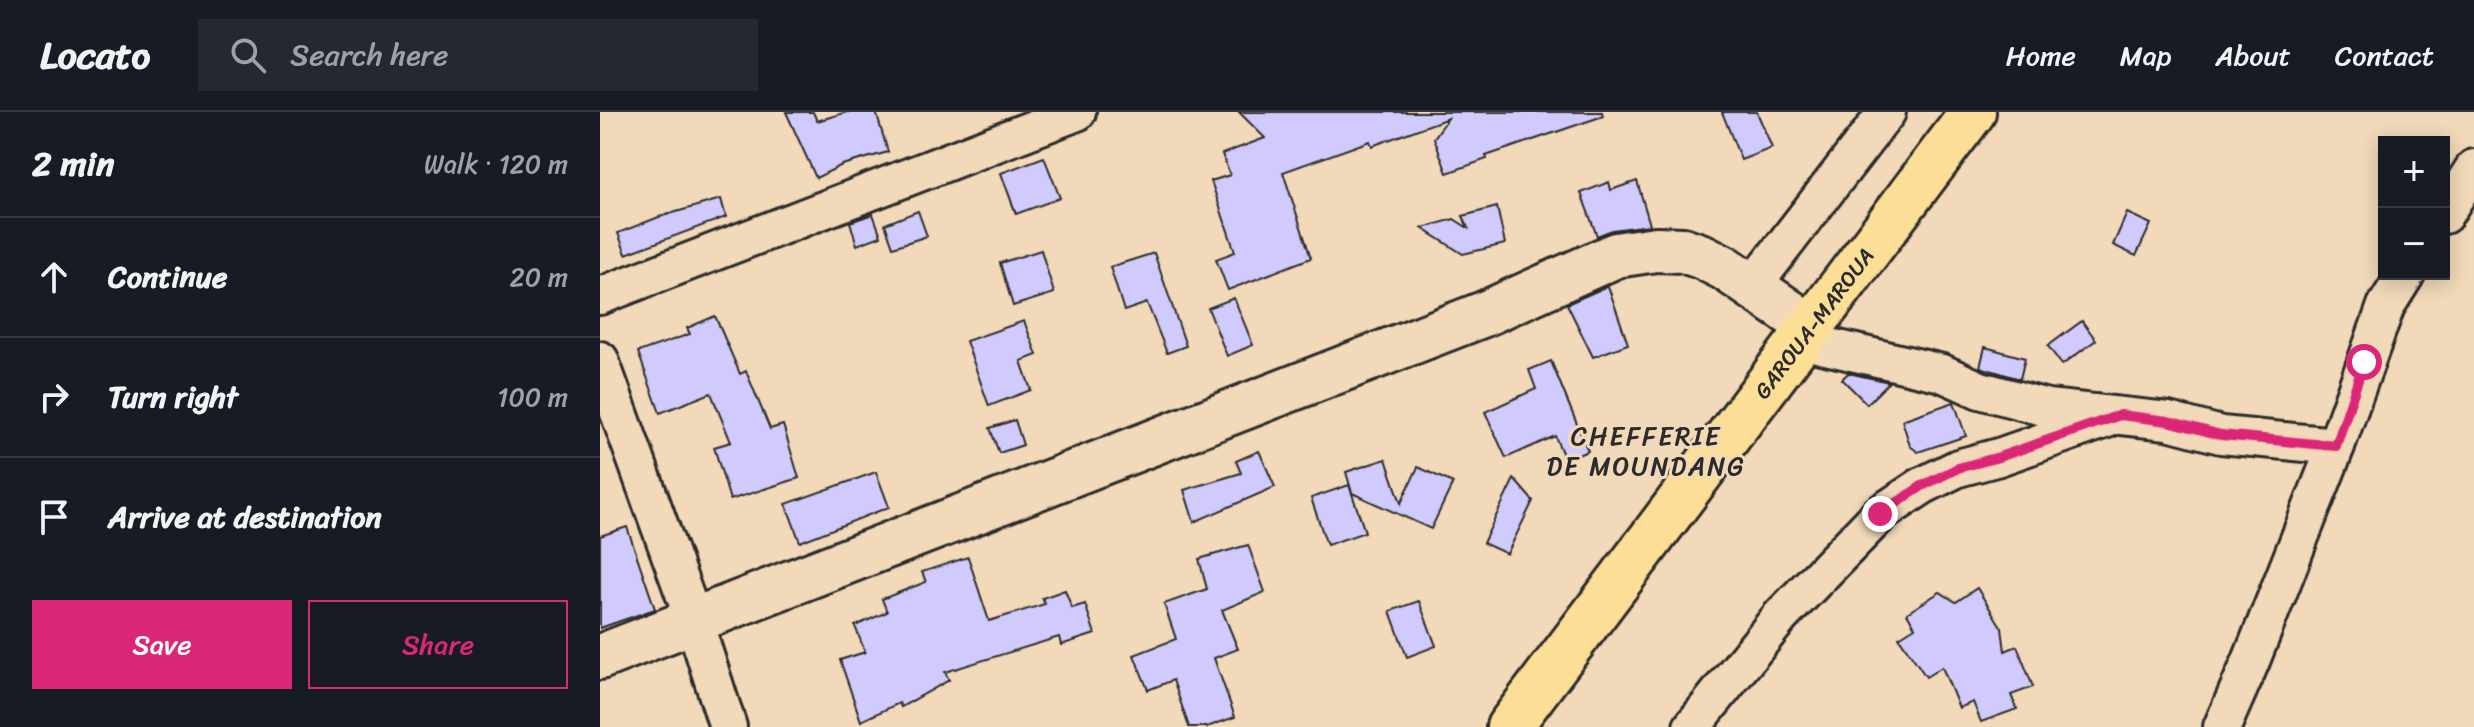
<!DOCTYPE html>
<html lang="en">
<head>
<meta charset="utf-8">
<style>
  body { margin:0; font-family:Sriracha,sans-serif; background:#242831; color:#f1f3f6 }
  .controls { position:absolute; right:24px; top:24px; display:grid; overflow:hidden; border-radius:0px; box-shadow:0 4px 20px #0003 }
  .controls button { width:72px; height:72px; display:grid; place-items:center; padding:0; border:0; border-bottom:2px solid #363941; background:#171b24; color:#f1f3f6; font:40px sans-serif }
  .stop { position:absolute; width:24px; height:24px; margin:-18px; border:6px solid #db2777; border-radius:50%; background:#fff }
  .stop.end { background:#db2777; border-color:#fff; box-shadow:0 2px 8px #0008 }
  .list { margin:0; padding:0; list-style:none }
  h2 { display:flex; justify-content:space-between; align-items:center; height:104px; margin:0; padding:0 32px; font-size:34px }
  h2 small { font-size:26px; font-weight:400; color:#9ea1a6 }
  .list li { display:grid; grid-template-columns:52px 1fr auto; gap:24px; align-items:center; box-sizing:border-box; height:120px; padding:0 32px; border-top:2px solid #363941 }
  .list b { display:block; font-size:30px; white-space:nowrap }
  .list em { font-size:26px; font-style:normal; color:#9ea1a6 }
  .actions { display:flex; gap:16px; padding:24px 32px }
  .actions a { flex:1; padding:18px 0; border:2px solid #db2777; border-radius:0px; text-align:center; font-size:28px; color:#db2777 }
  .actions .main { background:#db2777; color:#fff }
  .icon { flex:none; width:44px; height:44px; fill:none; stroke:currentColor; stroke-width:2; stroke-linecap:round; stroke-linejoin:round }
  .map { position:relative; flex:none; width:1874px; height:615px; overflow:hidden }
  header { display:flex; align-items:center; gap:48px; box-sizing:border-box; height:112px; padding:0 40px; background:#171b24; border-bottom:2px solid #363941 }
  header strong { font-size:38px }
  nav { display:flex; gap:44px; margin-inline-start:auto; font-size:28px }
  .search { width:560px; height:72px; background:#242831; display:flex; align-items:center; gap:20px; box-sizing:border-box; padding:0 28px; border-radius:0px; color:#9ea1a6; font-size:30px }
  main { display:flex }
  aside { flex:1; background:#171b24 }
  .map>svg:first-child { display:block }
  .building { fill:#d0cafd; stroke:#2b2b2b; stroke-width:2 }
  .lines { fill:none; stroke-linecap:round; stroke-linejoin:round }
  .street-casing { stroke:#2b2b2b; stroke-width:42 }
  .secondary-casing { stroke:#2b2b2b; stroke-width:50 }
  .highway-casing { stroke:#2b2b2b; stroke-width:50 }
  .street { stroke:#f1d9b9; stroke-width:36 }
  .secondary { stroke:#f1d9b9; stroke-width:44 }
  .highway { stroke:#fdde96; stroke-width:44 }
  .route { stroke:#db2777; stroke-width:10 }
  .labels { text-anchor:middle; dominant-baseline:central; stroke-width:6; stroke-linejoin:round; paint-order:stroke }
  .street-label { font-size:22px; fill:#2b2b2b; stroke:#f1d9b9 }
  .quarter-label { font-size:26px; letter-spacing:2px; fill:#2b2b2b; stroke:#f1d9b9 }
</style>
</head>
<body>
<header>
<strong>Locato</strong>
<div class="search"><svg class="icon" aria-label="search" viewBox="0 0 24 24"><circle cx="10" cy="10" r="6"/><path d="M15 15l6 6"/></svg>Search here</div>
<nav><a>Home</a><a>Map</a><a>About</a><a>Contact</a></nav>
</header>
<main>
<aside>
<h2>2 min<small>Walk · 120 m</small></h2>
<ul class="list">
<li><svg class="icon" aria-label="ahead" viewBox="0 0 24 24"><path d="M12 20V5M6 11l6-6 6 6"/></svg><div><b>Continue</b></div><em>20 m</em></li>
<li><svg class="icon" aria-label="right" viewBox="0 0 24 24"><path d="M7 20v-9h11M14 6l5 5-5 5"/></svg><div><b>Turn right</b></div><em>100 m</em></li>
<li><svg class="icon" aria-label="arrive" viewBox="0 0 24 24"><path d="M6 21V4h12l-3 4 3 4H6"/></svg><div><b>Arrive at destination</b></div></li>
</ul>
<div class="actions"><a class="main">Save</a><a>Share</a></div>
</aside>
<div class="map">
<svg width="1874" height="615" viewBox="0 0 1874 615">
  <rect width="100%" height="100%" fill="#f1d9b9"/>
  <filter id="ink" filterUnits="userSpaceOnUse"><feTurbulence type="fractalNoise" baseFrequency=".0125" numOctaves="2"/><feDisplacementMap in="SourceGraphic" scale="16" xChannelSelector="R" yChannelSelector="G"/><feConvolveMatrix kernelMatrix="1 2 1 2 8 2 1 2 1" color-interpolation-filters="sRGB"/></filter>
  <g filter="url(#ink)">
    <g class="building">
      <path d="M186,0H213L217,9L247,0H276L288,40L242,53L216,66Z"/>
      <path d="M639,0H1002L1003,4L886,44L887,47L847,61L834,26L848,6L772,34L770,29L683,60L711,146L628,178L616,147L635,140L611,69L630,63L622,42L665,26Z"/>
      <path d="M1122,0H1157L1172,36L1141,48Z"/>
      <path d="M444,45L460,86L416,102L401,61Z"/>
      <path d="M1037,69L1050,113L1012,118L997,124L981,81L1009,70L1011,78Z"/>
      <path d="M121,87L126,105L26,142L18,121L59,105Z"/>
      <path d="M897,95L905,132L863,142L822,116L854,107L868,116L863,104Z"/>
      <path d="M318,99L327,124L293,135L285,112Z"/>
      <path d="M1527,101L1551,112L1536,144L1513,133Z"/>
      <path d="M273,102L281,124L257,133L250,110Z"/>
      <path d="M441,138L454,181L413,194L400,151Z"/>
      <path d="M554,141L586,234L567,241L547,191L524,199L510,155Z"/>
      <path d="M1008,174L1028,232L993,245L967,192Z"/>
      <path d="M634,186L653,233L627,244L608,196Z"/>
      <path d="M115,204L140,262L146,259L170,317L183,313L199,366L130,388L114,335L131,330L111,281L60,301L38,240L90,222L87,216Z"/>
      <path d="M424,209L437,243L421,249L431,278L389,294L366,229Z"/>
      <path d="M1482,209L1496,228L1462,253L1448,234Z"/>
      <path d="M1385,235L1425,246L1420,267L1380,255Z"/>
      <path d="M951,249L988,339L965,348L955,324L906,346L885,300L936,277L929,258Z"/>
      <path d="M1248,261L1289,270L1267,292L1242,267Z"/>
      <path d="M1354,290L1366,324L1318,340L1310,334L1302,308Z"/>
      <path d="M415,308L423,333L399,341L390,316Z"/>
      <path d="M659,339L675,375L594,410L584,378L641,361L636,349Z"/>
      <path d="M786,347L801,391L818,355L853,371L831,417L752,381L746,360Z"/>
      <path d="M276,360L289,395L200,430L186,392Z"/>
      <path d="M914,367L933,389L907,442L883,431Z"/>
      <path d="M749,373L765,420L727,433L711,386Z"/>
      <path d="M27,415L55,497L0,516V424Z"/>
      <path d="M648,433L665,480L622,498L638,537L614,546L635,605L607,615H589L573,568L548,578L534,543L576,527L564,492L607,477L599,447Z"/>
      <path d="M368,445L389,509L445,492L442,486L465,478L472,496L485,492L495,522L461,533L459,525L345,560L349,568L301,595L299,591L261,609L240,548L265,540L255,514L287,500L282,487L326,470L322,460Z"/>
      <path d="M1377,476L1402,516L1405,539L1417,534L1433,575L1411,583L1417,597L1381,610L1373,590L1359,596L1342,555L1326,565L1299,525L1315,515L1307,501L1340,480L1356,490Z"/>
      <path d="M819,489L836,534L807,545L790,499Z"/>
    </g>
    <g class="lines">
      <defs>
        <g id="street">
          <path d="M1844,103L1874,56"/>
          <path d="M1151,176L1287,0"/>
          <path d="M0,184L477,0"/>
          <path d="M1200,228L1342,261L1380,278L1447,296L1568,309L1621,323L1736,334"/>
          <path d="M0,248L94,509L128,615"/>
          <path d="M1092,615L1181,504L1280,402L1322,374L1358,356L1399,345L1507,307"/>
          <path d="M1622,615L1651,549L1736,334L1786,194L1806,162"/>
        </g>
        <path id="secondary" d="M0,545L884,202L1016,143L1056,137L1083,138L1103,145L1125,156L1211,215"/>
        <g id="highway">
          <path id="s1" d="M909,615L1373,0"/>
        </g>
      </defs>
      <use href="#street" class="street-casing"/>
      <use href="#secondary" class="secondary-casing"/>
      <use href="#highway" class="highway-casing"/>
      <use href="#street" class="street"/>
      <use href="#secondary" class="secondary"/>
      <use href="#highway" class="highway"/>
    </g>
  </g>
  <g class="lines" filter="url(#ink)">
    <path class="route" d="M1280,402L1322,374L1358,356L1399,345L1520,303L1568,309L1621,323L1736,334L1764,250"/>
  </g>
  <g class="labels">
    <g class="street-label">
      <text stroke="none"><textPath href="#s1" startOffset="506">GAROUA-MAROUA</textPath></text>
    </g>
    <g class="quarter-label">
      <text x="1046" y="324">CHEFFERIE<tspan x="1046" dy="30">DE MOUNDANG</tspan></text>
    </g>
  </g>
</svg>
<div class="controls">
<button>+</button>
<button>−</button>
</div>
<div class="stop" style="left:1764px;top:250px"></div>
<div class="stop end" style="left:1280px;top:402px"></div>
</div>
</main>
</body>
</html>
